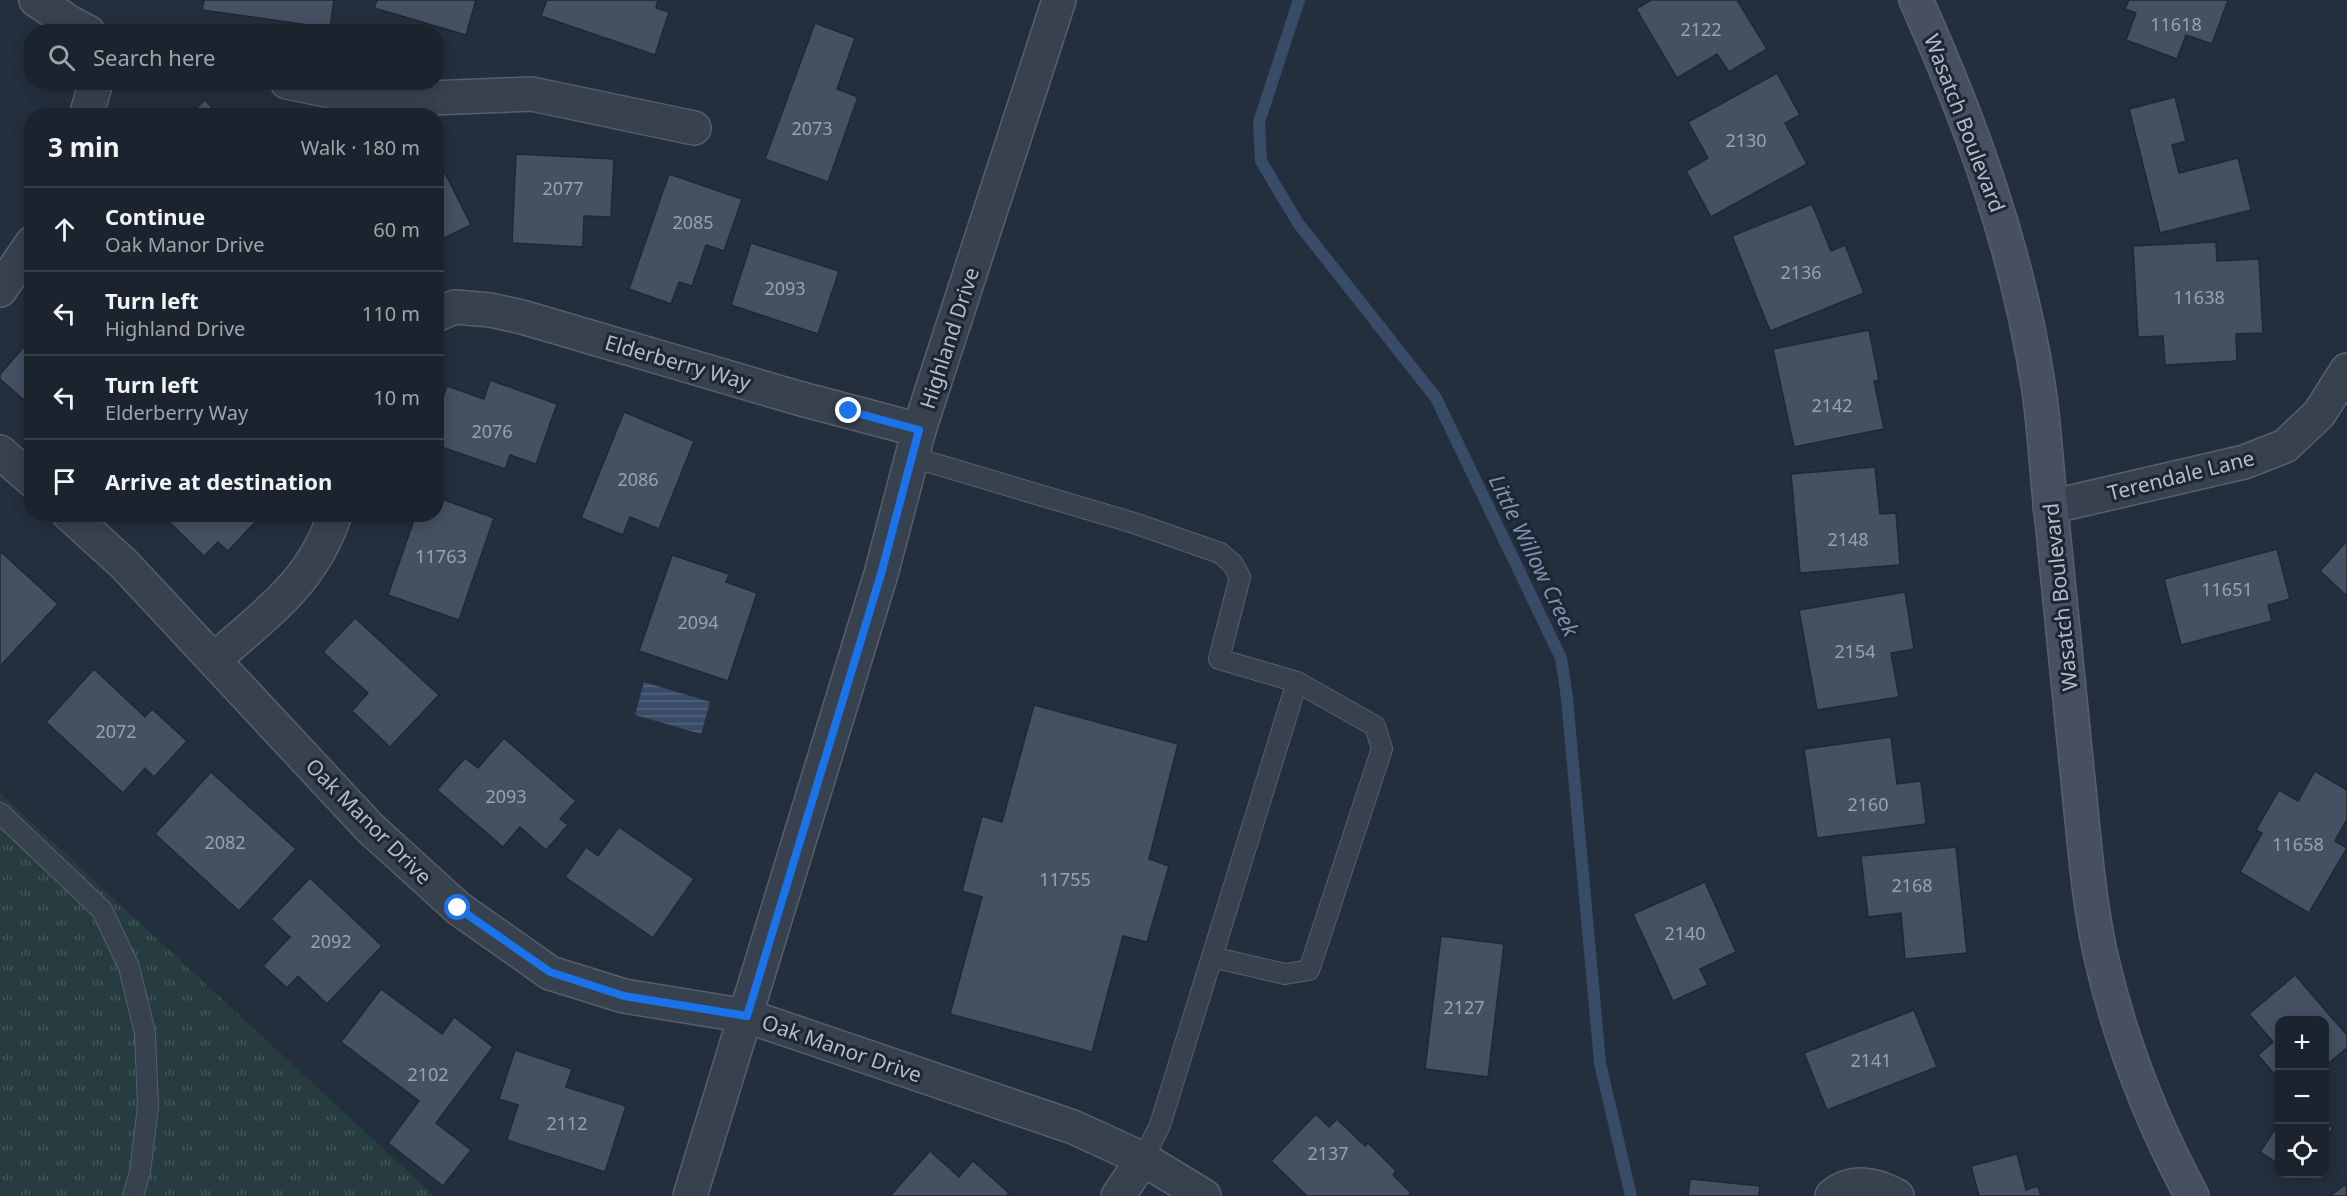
<!DOCTYPE html>
<html lang="en">
<head>
<meta charset="utf-8">
<style>
  body { margin:0; font-family:"Noto Sans",sans-serif; background:#282f3a; color:#f1f3f6 }
  .controls { position:absolute; right:18px; bottom:18px; display:grid; overflow:hidden; border-radius:12px; box-shadow:0 3px 15px #0003 }
  .controls button { width:54px; height:54px; display:grid; place-items:center; padding:0; border:0; border-bottom:2px solid #39404a; background:#1b232e; color:#f1f3f6; font:30px sans-serif }
  .stop { position:absolute; width:18px; height:18px; margin:-14px; border:4px solid #1a73e8; border-radius:50%; background:#fff }
  .stop.end { background:#1a73e8; border-color:#fff; box-shadow:0 2px 6px #0008 }
  .list { margin:0; padding:0; list-style:none }
  h2 { display:flex; justify-content:space-between; align-items:center; height:78px; margin:0; padding:0 24px; font-size:26px }
  h2 small { font-size:20px; font-weight:400; color:#a0a4aa }
  .list li { display:grid; grid-template-columns:39px 1fr auto; gap:18px; align-items:center; box-sizing:border-box; height:84px; padding:0 24px; border-top:2px solid #39404a }
  .list b { display:block; font-size:22px; white-space:nowrap }
  .list p { margin:0; font-size:20px; white-space:nowrap; color:#a0a4aa }
  .list em { font-size:20px; font-style:normal; color:#a0a4aa }
  .icon { flex:none; width:33px; height:33px; fill:none; stroke:currentColor; stroke-width:2; stroke-linecap:round; stroke-linejoin:round }
  .map { position:relative; flex:none; width:2347px; height:1196px; overflow:hidden }
  .search { position:absolute; background:#1b232e; box-shadow:0 3px 15px #0003; left:24px; top:24px; width:420px; height:66px; display:flex; align-items:center; gap:15px; box-sizing:border-box; padding:0 21px; border-radius:24px; color:#a0a4aa; font-size:22px }
  .panel { position:absolute; background:#1b232e; box-shadow:0 3px 15px #0003; left:24px; top:108px; width:420px; height:414px; border-radius:24px }
  .map>svg:first-child { display:block }
  .grass { fill:url(#grass-tufts) }
  .water { fill:url(#water-rules) }
  .lines { fill:none; stroke-linecap:round; stroke-linejoin:round }
  .stream { stroke:#394c67; stroke-width:12 }
  .building { fill:#455162; stroke:#1f2835; stroke-width:1.5 }
  .service-casing { stroke:#565f6c; stroke-width:22 }
  .minor-casing { stroke:#565f6c; stroke-width:36 }
  .secondary-casing { stroke:#565f6c; stroke-width:36 }
  .service { stroke:#38414e; stroke-width:20 }
  .minor { stroke:#38414e; stroke-width:33 }
  .secondary { stroke:#465061; stroke-width:33 }
  .route { stroke:#1a73e8; stroke-width:8 }
  .labels { text-anchor:middle; dominant-baseline:central; stroke-width:6; stroke-linejoin:round; paint-order:stroke }
  .number-label { font-size:18px; fill:#98a1af }
  .street-label { font-size:21px; fill:#b4bcc9; stroke:#1d2633 }
  .water-label { font-size:22px; font-style:italic; fill:#7c92b1; stroke:#1d2633 }
</style>
</head>
<body>
<div class="map">
<svg width="2347" height="1196" viewBox="0 0 2347 1196">
  <defs>
    <pattern id="grass-tufts" width="24" height="20" patternUnits="userSpaceOnUse" patternTransform="scale(1.5)"><rect width="24" height="20" fill="#263c3f"/><path d="M3 7l-1-3M5 7V3M7 7l1-3M15 17l-1-3M17 17v-4M19 17l1-3" fill="none" stroke="#435659"/></pattern>
    <pattern id="water-rules" width="6" height="5" patternUnits="userSpaceOnUse" patternTransform="scale(1.5)"><rect width="6" height="5" fill="#394c67"/><path d="M0 2.5h6" fill="none" stroke="#53647b"/></pattern>
  </defs>
  <rect width="100%" height="100%" fill="#242f3e"/>
  <path class="grass" d="M0,793L434,1196H0Z"/>
  <path class="water" d="M644,682L710,702L701,734L635,715Z"/>
  <g class="lines">
    <path class="stream" d="M1299,0L1259,122L1261,161L1298,223L1436,398L1561,658L1567,698L1600,1063L1631,1196"/>
  </g>
  <g class="building">
    <path d="M204,0H334L330,28L202,10Z"/>
    <path d="M377,0H476L466,35L374,8Z"/>
    <path d="M547,0H658L656,8L669,12L655,55L541,16Z"/>
    <path d="M1651,0H1737L1767,49L1729,72L1717,54L1677,78L1636,9Z"/>
    <path d="M2129,0H2228L2212,44L2186,35L2177,59L2126,40L2136,13L2125,9Z"/>
    <path d="M815,23L855,38L837,89L858,97L828,182L765,159Z"/>
    <path d="M1777,73L1800,115L1785,123L1807,164L1711,217L1686,171L1708,158L1688,122Z"/>
    <path d="M2175,97L2186,141L2172,145L2179,173L2238,158L2251,210L2160,233L2129,109Z"/>
    <path d="M205,100L220,116H188Z"/>
    <path d="M516,154L614,159L611,217L584,216L583,247L512,243Z"/>
    <path d="M445,173L471,225L436,242V177Z"/>
    <path d="M669,174L742,199L724,251L706,245L692,286L679,282L671,304L629,289Z"/>
    <path d="M1812,204L1831,251L1845,245L1864,293L1770,331L1732,236Z"/>
    <path d="M2216,242L2217,261L2259,259L2263,333L2236,334L2237,361L2165,365L2163,336L2138,337L2133,246Z"/>
    <path d="M751,243L839,271L818,334L731,305Z"/>
    <path d="M1869,330L1879,380L1874,381L1884,429L1794,447L1773,349Z"/>
    <path d="M31,339H32V407L0,379V374Z"/>
    <path d="M490,380L557,404L536,464L510,455L505,469L436,445V417L447,386L484,399Z"/>
    <path d="M624,412L694,441L659,529L630,517L623,535L581,518Z"/>
    <path d="M1875,467L1880,514L1896,513L1900,565L1800,573L1791,474Z"/>
    <path d="M436,497L494,518L459,620L388,595L416,514H436Z"/>
    <path d="M161,514H263L228,551L218,542L204,556Z"/>
    <path d="M2347,541V596L2320,571Z"/>
    <path d="M2277,549L2290,599L2268,605L2272,621L2181,645L2164,579Z"/>
    <path d="M0,551L58,604L0,666Z"/>
    <path d="M672,555L729,574L726,582L757,593L728,681L639,651Z"/>
    <path d="M1905,592L1914,649L1891,653L1899,697L1817,710L1799,610Z"/>
    <path d="M355,618L439,695L390,747L352,711L368,693L323,652Z"/>
    <path d="M94,669L145,717L152,709L187,741L154,777L145,768L123,793L46,722Z"/>
    <path d="M1034,705L1178,744L1149,859L1169,866L1147,942L1123,936L1092,1052L950,1014L982,897L962,891L982,816L1002,822Z"/>
    <path d="M1891,737L1897,784L1921,781L1926,824L1817,838L1804,749Z"/>
    <path d="M504,738L576,801L560,819L568,825L546,850L520,827L503,847L437,790L465,758L478,768Z"/>
    <path d="M2315,771L2347,790V819L2335,841L2347,848L2309,913L2240,872L2262,833L2256,830L2279,790L2298,801Z"/>
    <path d="M211,772L296,849L239,911L155,834Z"/>
    <path d="M619,827L694,879L653,938L565,877L586,847L598,856Z"/>
    <path d="M1956,847L1967,953L1905,959L1901,913L1868,917L1861,856Z"/>
    <path d="M310,878L382,946L327,1004L298,976L287,988L263,966L290,937L271,919Z"/>
    <path d="M1705,882L1736,952L1700,969L1708,985L1673,1001L1633,914Z"/>
    <path d="M1441,936L1504,944L1488,1077L1425,1069Z"/>
    <path d="M2295,975L2347,1035V1048L2324,1067V1020H2280V1081L2258,1055L2273,1042L2249,1014Z"/>
    <path d="M381,989L442,1034L454,1017L493,1047L436,1123L471,1150L443,1186L388,1143L419,1101L341,1042Z"/>
    <path d="M1914,1010L1937,1067L1827,1110L1804,1053Z"/>
    <path d="M515,1050L572,1069L566,1087L626,1106L605,1172L507,1140L518,1105L499,1099Z"/>
    <path d="M1316,1114L1329,1127L1337,1119L1365,1146L1368,1143L1396,1171L1393,1175L1411,1193L1408,1196H1307L1271,1161Z"/>
    <path d="M2280,1122V1165L2260,1152Z"/>
    <path d="M2324,1122L2333,1128L2324,1141Z"/>
    <path d="M930,1151L959,1177L973,1161L1009,1193L1006,1196H890Z"/>
    <path d="M2017,1154L2026,1190L2038,1186L2041,1196H1979L1971,1166Z"/>
    <path d="M1690,1179L1760,1186L1759,1196H1688Z"/>
    <path d="M2346,1184L2347,1196H2330Z"/>
  </g>
  <g class="lines">
    <defs>
      <g id="service">
        <path d="M912,457L1134,523L1220,553L1232,563L1240,577L1219,659L1297,682L1160,1125L1143,1159"/>
        <path d="M0,813L102,910L129,967L145,1033L148,1106L140,1172L133,1196"/>
        <path d="M1212,957L1285,974L1309,970L1382,749L1375,726L1297,682"/>
      </g>
      <g id="minor">
        <path d="M36,0L69,22L88,32"/>
        <path d="M287,82L340,93L406,99L532,94L694,128"/>
        <path d="M86,116L96,82"/>
        <path d="M0,290L32,243"/>
        <path d="M436,315L455,307L490,310L522,317L798,398L919,430"/>
        <path d="M0,452L32,480"/>
        <path d="M2050,507L2244,462L2285,446L2319,414L2347,370"/>
        <path d="M69,514L125,565L370,828L458,908L550,973L624,996L747,1016L1073,1127L1143,1159L1204,1196"/>
        <path d="M214,660C266,613 312,584 335,514"/>
        <path d="M690,1196L881,574L919,430L1059,0"/>
        <path d="M1118,1196L1143,1159"/>
        <path d="M1832,1196C1852,1179 1876,1184 1897,1196"/>
      </g>
      <path id="secondary" d="M1916,0C1973,127 2018,252 2039,390C2045,433 2047,477 2052,520C2061,606 2069,693 2078,780C2084,837 2088,896 2100,952C2119,1037 2151,1120 2192,1196"/>
    </defs>
    <use href="#service" class="service-casing"/>
    <use href="#minor" class="minor-casing"/>
    <use href="#secondary" class="secondary-casing"/>
    <use href="#service" class="service"/>
    <use href="#minor" class="minor"/>
    <use href="#secondary" class="secondary"/>
  </g>
  <g class="lines">
    <path class="route" d="M458,908L550,972L624,996L747,1016L881,574L919,430L849,411"/>
  </g>
  <g class="labels">
    <g class="number-label">
      <text x="2176" y="24">11618</text>
      <text x="1701" y="29">2122</text>
      <text x="812" y="128">2073</text>
      <text x="1746" y="140">2130</text>
      <text x="563" y="188">2077</text>
      <text x="693" y="222">2085</text>
      <text x="1801" y="272">2136</text>
      <text x="785" y="288">2093</text>
      <text x="2199" y="297">11638</text>
      <text x="1832" y="405">2142</text>
      <text x="492" y="431">2076</text>
      <text x="638" y="479">2086</text>
      <text x="1848" y="539">2148</text>
      <text x="441" y="556">11763</text>
      <text x="2227" y="589">11651</text>
      <text x="698" y="622">2094</text>
      <text x="1855" y="651">2154</text>
      <text x="116" y="731">2072</text>
      <text x="506" y="796">2093</text>
      <text x="1868" y="804">2160</text>
      <text x="225" y="842">2082</text>
      <text x="2298" y="844">11658</text>
      <text x="1065" y="879">11755</text>
      <text x="1912" y="885">2168</text>
      <text x="1685" y="933">2140</text>
      <text x="331" y="941">2092</text>
      <text x="1464" y="1007">2127</text>
      <text x="1871" y="1060">2141</text>
      <text x="428" y="1074">2102</text>
      <text x="567" y="1123">2112</text>
      <text x="1328" y="1153">2137</text>
    </g>
    <g class="street-label">
      <text transform="translate(1965 123) rotate(69)">Wasatch Boulevard</text>
      <text transform="translate(949 338) rotate(-72)">Highland Drive</text>
      <text transform="translate(678 362) rotate(16)">Elderberry Way</text>
      <text transform="translate(2181 475) rotate(-14)">Terendale Lane</text>
      <text transform="translate(2060 597) rotate(-96)">Wasatch Boulevard</text>
      <text transform="translate(369 821) rotate(45)">Oak Manor Drive</text>
      <text transform="translate(842 1048) rotate(19)">Oak Manor Drive</text>
    </g>
    <g class="water-label">
      <text transform="translate(1535 555) rotate(64)">Little Willow Creek</text>
    </g>
  </g>
</svg>
<div class="controls">
<button>+</button>
<button>−</button>
<button><svg class="icon" aria-label="locate" viewBox="0 0 24 24"><circle cx="12" cy="12" r="6"/><path d="M12 2v4M12 18v4M2 12h4M18 12h4"/></svg></button>
</div>
<div class="stop" style="left:458px;top:908px"></div>
<div class="stop end" style="left:849px;top:411px"></div>
<div class="search"><svg class="icon" aria-label="search" viewBox="0 0 24 24"><circle cx="10" cy="10" r="6"/><path d="M15 15l6 6"/></svg>Search here</div>
<section class="panel">
<h2>3 min<small>Walk · 180 m</small></h2>
<ul class="list">
<li><svg class="icon" aria-label="ahead" viewBox="0 0 24 24"><path d="M12 20V5M6 11l6-6 6 6"/></svg><div><b>Continue</b><p>Oak Manor Drive</p></div><em>60 m</em></li>
<li><svg class="icon" aria-label="left" viewBox="0 0 24 24"><path d="M17 20v-9H6M10 6l-5 5 5 5"/></svg><div><b>Turn left</b><p>Highland Drive</p></div><em>110 m</em></li>
<li><svg class="icon" aria-label="left" viewBox="0 0 24 24"><path d="M17 20v-9H6M10 6l-5 5 5 5"/></svg><div><b>Turn left</b><p>Elderberry Way</p></div><em>10 m</em></li>
<li><svg class="icon" aria-label="arrive" viewBox="0 0 24 24"><path d="M6 21V4h12l-3 4 3 4H6"/></svg><div><b>Arrive at destination</b></div></li>
</ul>
</section>
</div>
</body>
</html>
